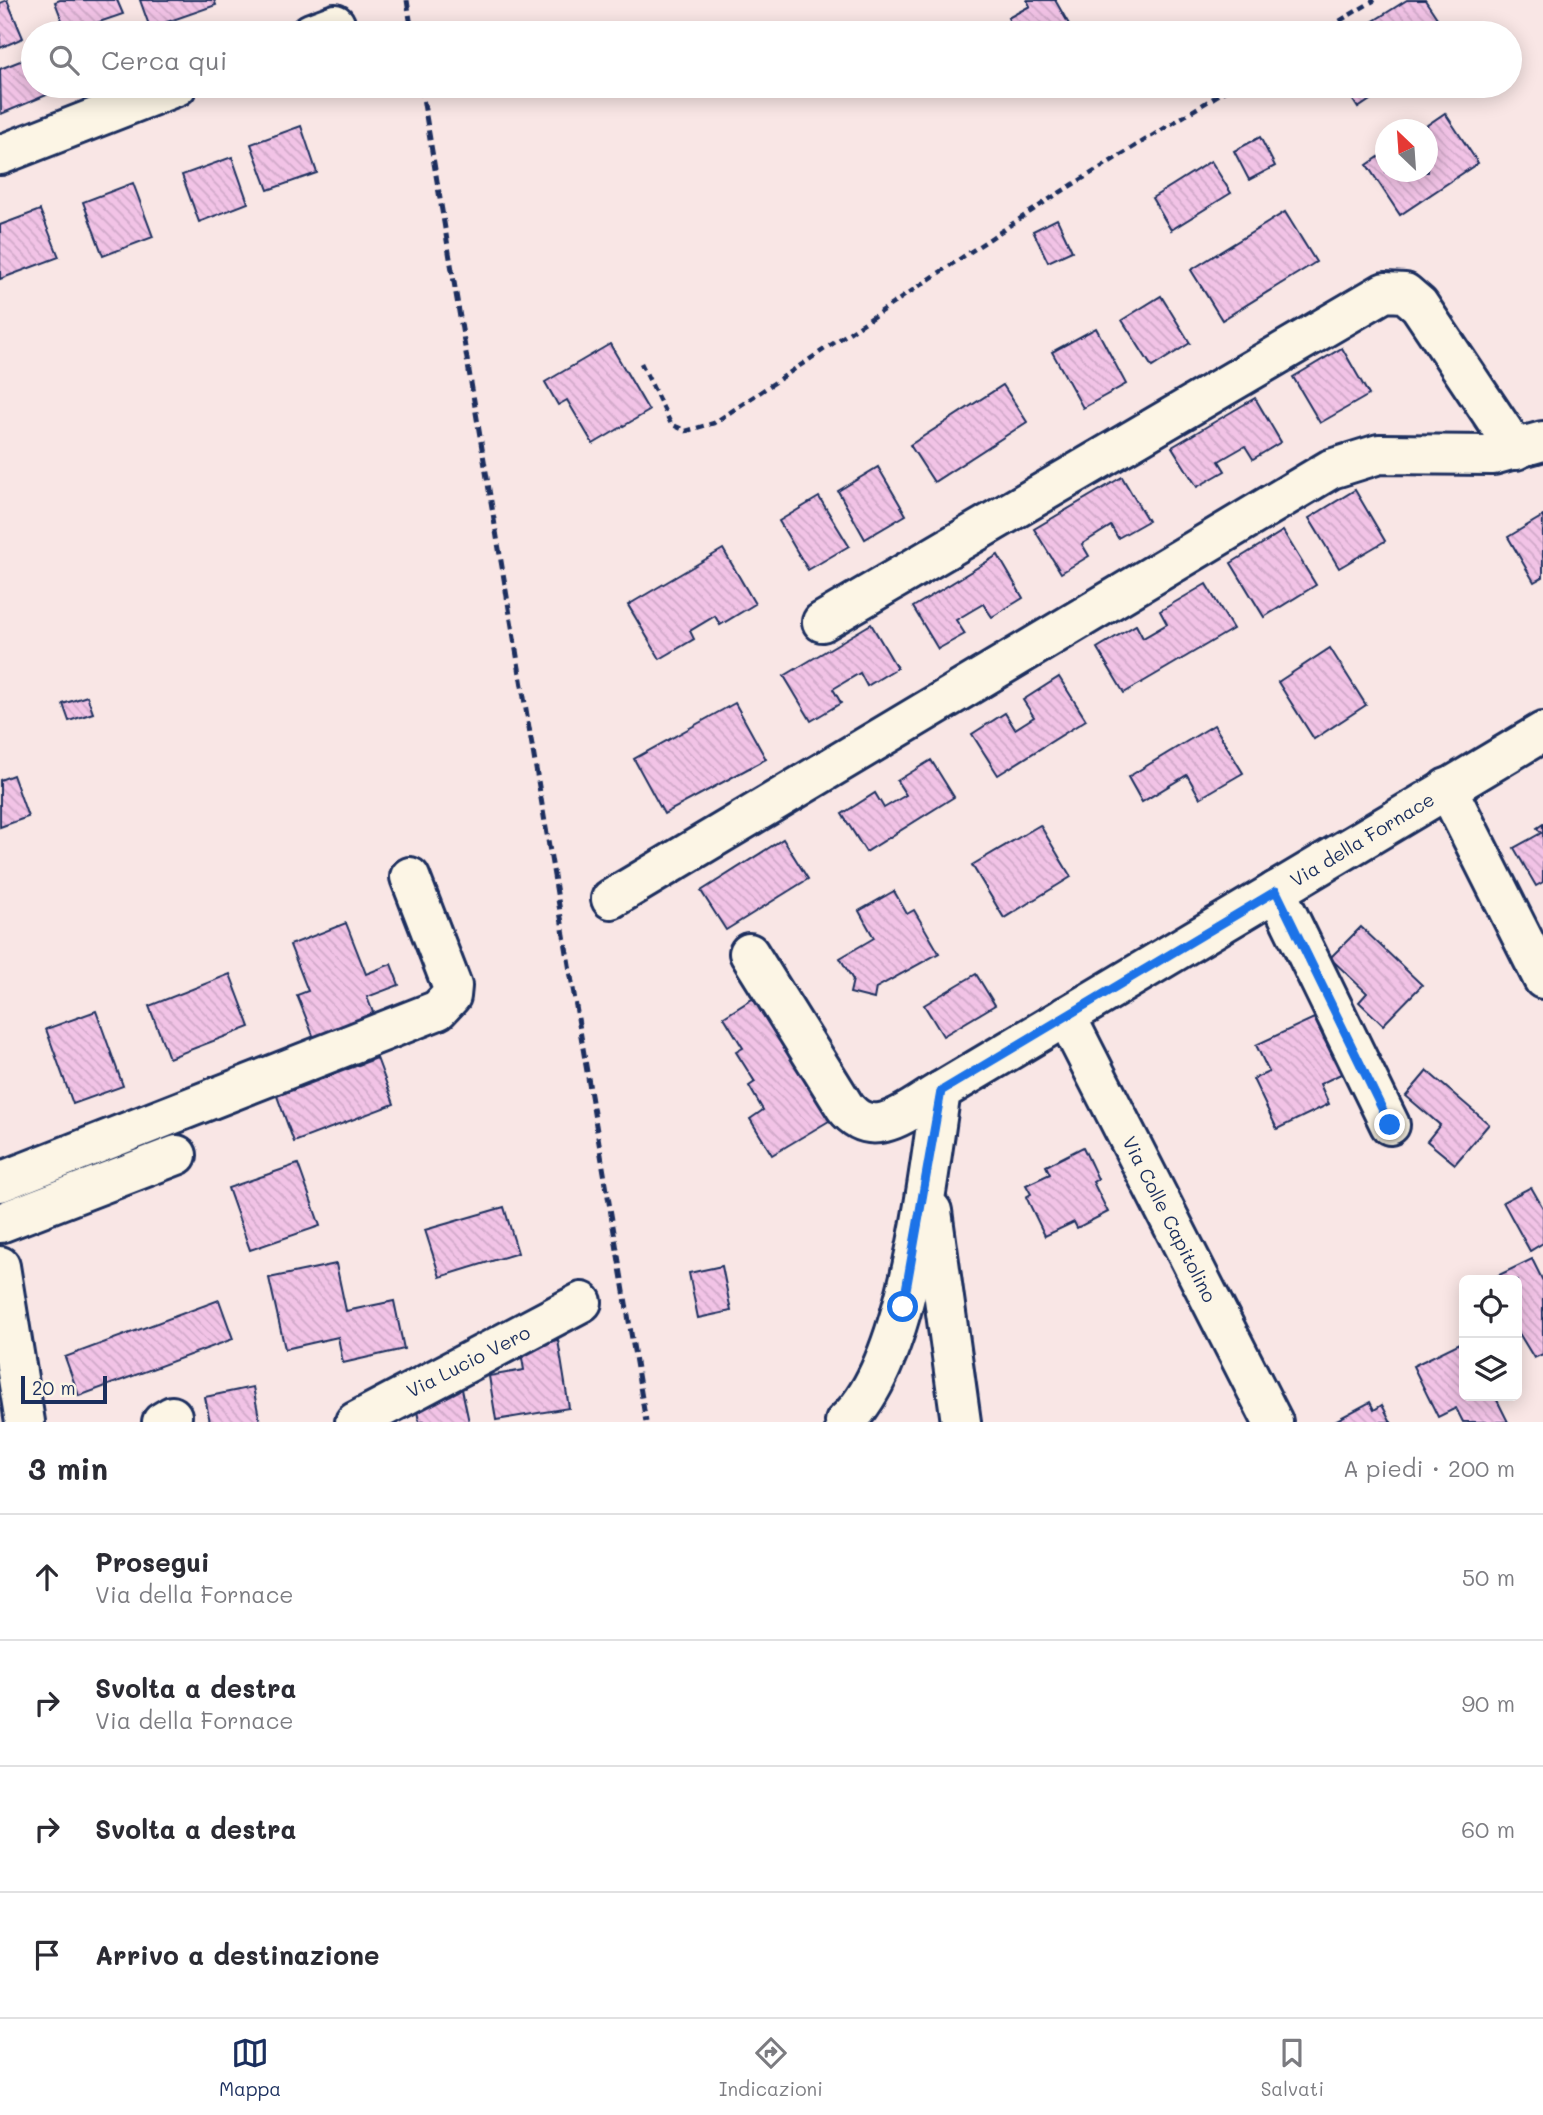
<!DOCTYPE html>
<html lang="it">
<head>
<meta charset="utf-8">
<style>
  body { margin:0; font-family:Mali,sans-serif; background:#f7f7f7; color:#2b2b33 }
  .controls { position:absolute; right:21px; bottom:21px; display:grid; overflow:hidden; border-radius:10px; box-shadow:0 4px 18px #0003 }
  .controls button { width:63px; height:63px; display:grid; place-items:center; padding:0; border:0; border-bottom:2px solid #e1e1e2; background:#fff; color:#2b2b33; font:35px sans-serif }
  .compass { position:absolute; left:1375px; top:119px; width:63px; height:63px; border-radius:50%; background:#fff; box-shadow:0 4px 18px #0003; rotate:335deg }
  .scale { position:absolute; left:21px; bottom:18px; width:86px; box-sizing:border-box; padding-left:7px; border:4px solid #1b2f5e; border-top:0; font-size:19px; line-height:24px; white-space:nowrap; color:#1b2f5e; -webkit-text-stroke:5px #fcf5e5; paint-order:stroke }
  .stop { position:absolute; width:21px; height:21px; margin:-16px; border:5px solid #1a73e8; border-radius:50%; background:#fff }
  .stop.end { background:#1a73e8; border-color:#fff; box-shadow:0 2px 7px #0008 }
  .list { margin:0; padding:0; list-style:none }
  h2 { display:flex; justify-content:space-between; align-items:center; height:91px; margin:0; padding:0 28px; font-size:30px }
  h2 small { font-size:23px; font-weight:400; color:#7c7c81 }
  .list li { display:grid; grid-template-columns:46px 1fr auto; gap:21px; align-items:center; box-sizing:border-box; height:126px; padding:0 28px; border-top:2px solid #e1e1e2 }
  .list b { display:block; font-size:26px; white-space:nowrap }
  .list p { margin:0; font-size:23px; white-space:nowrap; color:#7c7c81 }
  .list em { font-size:23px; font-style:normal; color:#7c7c81 }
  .icon { flex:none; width:38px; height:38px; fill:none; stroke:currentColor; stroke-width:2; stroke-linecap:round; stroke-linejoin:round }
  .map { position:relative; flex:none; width:1543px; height:1422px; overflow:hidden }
  .search { position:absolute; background:#fff; box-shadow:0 4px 18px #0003; left:21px; right:21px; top:21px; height:77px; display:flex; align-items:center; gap:18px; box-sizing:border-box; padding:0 24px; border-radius:38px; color:#7c7c81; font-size:26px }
  .sheet { height:595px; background:#fff }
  nav { display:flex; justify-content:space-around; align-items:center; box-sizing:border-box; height:98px; border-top:2px solid #e1e1e2; background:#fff; font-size:19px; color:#7c7c81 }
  nav a { display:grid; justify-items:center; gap:4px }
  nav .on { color:#1b2f5e }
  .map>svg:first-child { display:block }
  .building { fill:url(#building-back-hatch); stroke:#1b2f5e; stroke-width:2 }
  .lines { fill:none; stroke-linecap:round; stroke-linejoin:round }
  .minor-casing { stroke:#1b2f5e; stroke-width:44 }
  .path { stroke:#1b2f5e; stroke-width:4.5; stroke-dasharray:7 5; stroke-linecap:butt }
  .minor { stroke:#fcf5e5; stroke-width:38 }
  .rail { stroke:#1b2f5e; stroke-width:5; stroke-dasharray:10 5; stroke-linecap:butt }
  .route { stroke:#1a73e8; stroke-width:9 }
  .labels { text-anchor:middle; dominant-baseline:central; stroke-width:6; stroke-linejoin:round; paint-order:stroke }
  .street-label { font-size:19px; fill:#1b2f5e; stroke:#fcf5e5 }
</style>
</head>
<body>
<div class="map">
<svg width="1543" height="1422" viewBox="0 0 1543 1422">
  <defs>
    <pattern id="building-back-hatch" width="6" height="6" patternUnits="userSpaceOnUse" patternTransform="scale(1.75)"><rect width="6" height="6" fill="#f2c3e6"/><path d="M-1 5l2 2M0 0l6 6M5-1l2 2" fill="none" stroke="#cfa8c8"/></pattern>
  </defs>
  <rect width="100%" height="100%" fill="#f9e6e5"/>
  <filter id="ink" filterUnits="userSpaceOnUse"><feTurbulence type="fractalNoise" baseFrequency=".0143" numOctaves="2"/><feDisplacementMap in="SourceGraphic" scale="14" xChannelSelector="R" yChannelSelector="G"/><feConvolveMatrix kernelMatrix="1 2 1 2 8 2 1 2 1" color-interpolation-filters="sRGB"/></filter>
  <g filter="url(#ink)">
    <g class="building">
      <path d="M7,0L23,38L0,48V3Z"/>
      <path d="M60,0H117L123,14L67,33L55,2Z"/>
      <path d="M140,0H214L216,5L150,28Z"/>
      <path d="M1027,0H1055L1074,33H1016L1008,18L1030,6Z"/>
      <path d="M1407,0H1425L1447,33H1380L1372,22Z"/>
      <path d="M33,56V86H45L49,94L1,114L0,69Z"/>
      <path d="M1344,86H1391L1358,108Z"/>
      <path d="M1445,113L1478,163L1400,215L1367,165L1386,152V172H1428V130H1420Z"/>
      <path d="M301,126L317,173L268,190L251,144Z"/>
      <path d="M1260,137L1275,166L1249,180L1234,151Z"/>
      <path d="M232,157L248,203L199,222L182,175Z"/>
      <path d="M1211,161L1231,193L1171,230L1152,198Z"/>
      <path d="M133,183L153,237L103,256L83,202Z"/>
      <path d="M40,210L59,257L0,279V225Z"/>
      <path d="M1285,212L1316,262L1222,320L1191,270Z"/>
      <path d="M1057,219L1072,251L1048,262L1033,231Z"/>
      <path d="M1161,296L1190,343L1152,367L1122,320Z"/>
      <path d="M1096,328L1126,384L1083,408L1052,352Z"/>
      <path d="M610,344L649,411L593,444L567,400L558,405L545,382Z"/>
      <path d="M1342,348L1369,395L1320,423L1293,377Z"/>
      <path d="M1003,385L1027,422L934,482L910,445Z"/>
      <path d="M1255,398L1281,442L1253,459L1245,446L1219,461L1225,471L1197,487L1172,447Z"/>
      <path d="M878,467L906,515L865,539L838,491Z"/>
      <path d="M1122,477L1148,521L1118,538L1111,526L1082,544L1089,556L1061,573L1034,529Z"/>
      <path d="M1355,490L1385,541L1339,568L1309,518Z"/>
      <path d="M819,497L849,546L808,570L779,521Z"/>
      <path d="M1543,516V577L1534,582L1508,537Z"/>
      <path d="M1283,531L1316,585L1264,617L1231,563Z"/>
      <path d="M723,549L755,604L720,625L715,616L690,631L694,639L660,659L628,605Z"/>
      <path d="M998,555L1023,598L992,617L983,604L956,620L965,634L938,649L913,607Z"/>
      <path d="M1206,584L1233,629L1124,693L1097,648L1136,625L1143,638L1167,624L1160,611Z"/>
      <path d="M871,624L897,668L867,686L860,673L833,689L841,703L811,721L784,676Z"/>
      <path d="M1330,648L1366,705L1314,739L1278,682Z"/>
      <path d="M1059,677L1086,720L998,775L972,734L1005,713L1015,729L1034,717L1023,700Z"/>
      <path d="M87,696L93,713L69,721L63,704Z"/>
      <path d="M735,703L766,759L664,814L634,759Z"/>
      <path d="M1214,725L1243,773L1200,798L1187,775L1142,802L1128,777Z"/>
      <path d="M931,760L954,797L866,852L842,814L875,793L884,808L906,795L897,781Z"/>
      <path d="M13,775L28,817L0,827V780Z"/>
      <path d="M1543,824V882L1536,886L1514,848L1541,833L1537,828Z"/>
      <path d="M1040,825L1071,877L1004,918L972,865Z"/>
      <path d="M783,839L808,879L726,930L701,891Z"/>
      <path d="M894,891L907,914L914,910L939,953L876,988L874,999L850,993L853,980L840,958L874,938L859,911Z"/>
      <path d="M346,923L366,974L391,964L399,985L367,997L374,1015L314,1038L297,995L308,991L290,945Z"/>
      <path d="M1361,927L1422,985L1383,1025L1359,1002L1367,993L1330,958Z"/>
      <path d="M230,974L250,1027L169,1058L149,1006Z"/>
      <path d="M976,974L995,1005L943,1036L924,1005Z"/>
      <path d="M760,994L834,1118L772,1155L750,1119L763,1110L749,1086L755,1082L736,1052L743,1048L724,1017Z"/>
      <path d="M96,1011L123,1086L73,1104L46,1029Z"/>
      <path d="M1314,1018L1341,1074L1320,1084L1329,1104L1277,1129L1253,1079L1269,1072L1256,1045Z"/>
      <path d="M377,1058L394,1104L294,1142L277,1096Z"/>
      <path d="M1427,1071L1489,1124L1455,1164L1427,1141L1440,1125L1406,1096Z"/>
      <path d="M1083,1147L1098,1179L1093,1182L1108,1212L1077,1228L1074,1222L1045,1236L1026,1197L1031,1194L1026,1185L1050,1174L1046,1166Z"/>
      <path d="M298,1164L320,1226L250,1250L228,1188Z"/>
      <path d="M1531,1187L1543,1208V1243L1530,1251L1503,1202Z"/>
      <path d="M504,1207L518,1253L440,1277L425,1230Z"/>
      <path d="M1532,1259L1543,1281V1354L1534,1358L1517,1330V1280H1489Z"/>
      <path d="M336,1264L346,1311L394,1301L404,1349L343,1363L338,1337L285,1349L269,1278Z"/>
      <path d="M722,1266L731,1311L698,1318L689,1273Z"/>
      <path d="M219,1300L233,1339L79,1396L65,1357Z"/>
      <path d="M558,1340L569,1408L496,1420L489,1376L524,1370L520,1346Z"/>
      <path d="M1464,1341V1396H1495L1508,1422H1463L1456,1408L1438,1417L1413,1366Z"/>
      <path d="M253,1387L260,1422H210L205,1397Z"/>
      <path d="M462,1389L469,1422H419L415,1400Z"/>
      <path d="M1370,1402L1374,1410L1382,1405L1391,1422H1333Z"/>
    </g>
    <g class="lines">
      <defs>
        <g id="minor">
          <path d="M311,33L335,24"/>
          <path d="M0,155L177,86"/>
          <path d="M822,622L1385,292L1405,293L1419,305L1516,450"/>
          <path d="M1447,788L1543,979"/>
          <path d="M1276,891L1390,1125"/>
          <path d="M611,899L1331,469L1379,454L1493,455L1543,441"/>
          <path d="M749,953L845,1107C874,1144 910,1109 941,1091"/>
          <path d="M1066,1016L1273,1422"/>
          <path d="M0,1182L438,1010L451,996L452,986L410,877"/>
          <path d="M932,1211L961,1422"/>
          <path d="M0,1223L177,1155"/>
          <path d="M0,1266L25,1422"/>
          <path d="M162,1422L172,1416"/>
          <path d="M355,1422L582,1302"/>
          <path d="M845,1422C909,1366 928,1175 941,1091L1543,732"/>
        </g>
      </defs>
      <use href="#minor" class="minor-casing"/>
      <g class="path">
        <path d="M1319,33L1375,0"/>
        <path d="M641,363L671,424L686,431L714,423L1051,198L1233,86"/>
      </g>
      <use href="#minor" class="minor"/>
      <g class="rail">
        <path d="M407,0L412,33"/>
        <path d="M421,86L646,1422"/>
      </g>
    </g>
  </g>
  <g class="lines" filter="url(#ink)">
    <path class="route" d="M903,1307L941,1091L1276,891L1390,1125"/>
  </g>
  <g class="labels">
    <g class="street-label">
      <text transform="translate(1362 839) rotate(-31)">Via della Fornace</text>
      <text transform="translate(1170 1219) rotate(63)">Via Colle Capitolino</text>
      <text transform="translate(468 1361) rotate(-27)">Via Lucio Vero</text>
    </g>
  </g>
</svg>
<div class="controls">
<button><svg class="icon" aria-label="locate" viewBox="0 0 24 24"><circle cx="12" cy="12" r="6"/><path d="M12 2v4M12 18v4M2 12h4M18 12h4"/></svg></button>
<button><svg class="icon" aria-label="layers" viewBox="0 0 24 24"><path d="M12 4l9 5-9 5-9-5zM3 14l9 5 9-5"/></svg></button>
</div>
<svg class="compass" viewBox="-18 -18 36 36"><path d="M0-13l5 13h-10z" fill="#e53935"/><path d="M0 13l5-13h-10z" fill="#7c7c81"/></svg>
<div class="scale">20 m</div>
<div class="stop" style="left:903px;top:1307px"></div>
<div class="stop end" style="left:1390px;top:1125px"></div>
<div class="search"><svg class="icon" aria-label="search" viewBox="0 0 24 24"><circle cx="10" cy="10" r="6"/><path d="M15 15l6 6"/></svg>Cerca qui</div>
</div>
<section class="sheet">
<h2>3 min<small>A piedi · 200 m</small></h2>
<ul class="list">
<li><svg class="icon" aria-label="ahead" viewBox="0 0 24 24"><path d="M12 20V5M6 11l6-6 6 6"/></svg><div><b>Prosegui</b><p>Via della Fornace</p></div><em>50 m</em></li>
<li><svg class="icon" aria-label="right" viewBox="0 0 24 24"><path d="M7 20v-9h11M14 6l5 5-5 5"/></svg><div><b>Svolta a destra</b><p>Via della Fornace</p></div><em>90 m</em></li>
<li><svg class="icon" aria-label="right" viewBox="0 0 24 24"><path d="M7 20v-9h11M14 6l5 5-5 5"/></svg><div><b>Svolta a destra</b></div><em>60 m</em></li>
<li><svg class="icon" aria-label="arrive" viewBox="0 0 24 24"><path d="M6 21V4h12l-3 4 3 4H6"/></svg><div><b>Arrivo a destinazione</b></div></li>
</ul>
</section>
<nav>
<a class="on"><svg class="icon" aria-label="map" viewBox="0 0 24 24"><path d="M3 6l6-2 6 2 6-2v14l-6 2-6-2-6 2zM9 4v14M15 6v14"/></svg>Mappa</a>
<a><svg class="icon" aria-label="directions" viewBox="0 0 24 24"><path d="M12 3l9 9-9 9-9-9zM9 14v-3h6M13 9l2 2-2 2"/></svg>Indicazioni</a>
<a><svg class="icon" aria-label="saved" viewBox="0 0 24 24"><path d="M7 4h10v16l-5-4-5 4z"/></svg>Salvati</a>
</nav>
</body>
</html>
